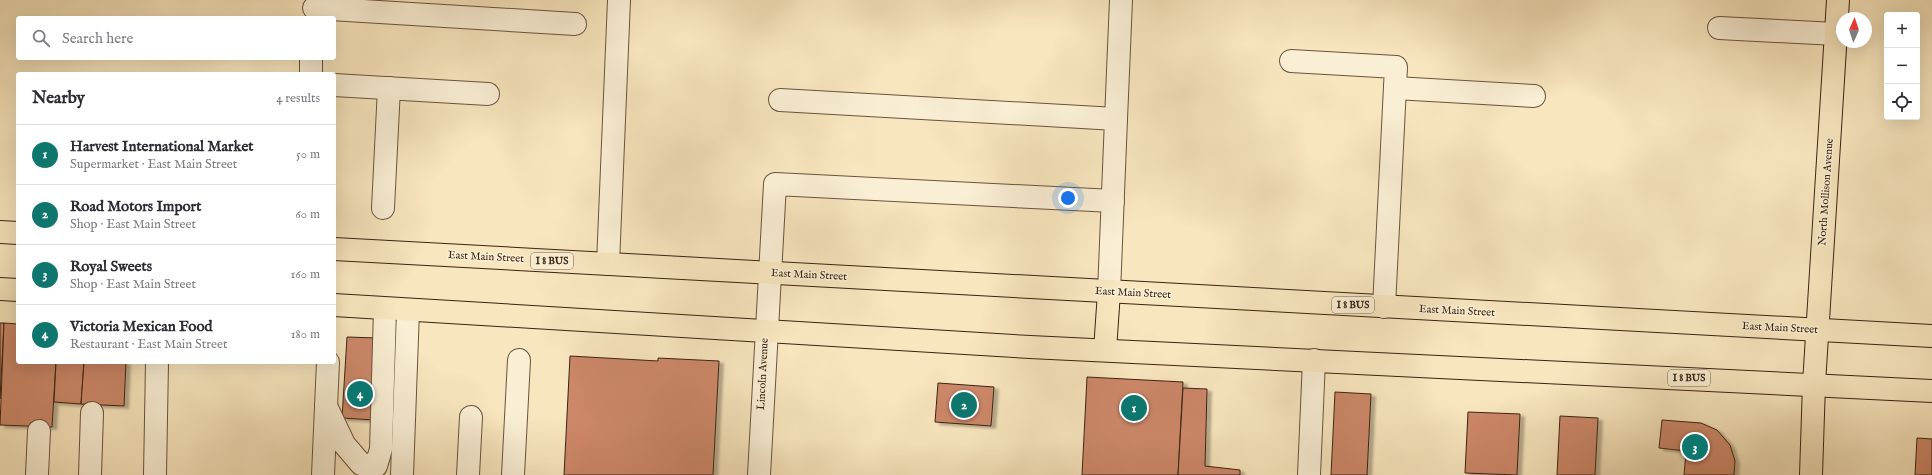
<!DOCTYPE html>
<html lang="en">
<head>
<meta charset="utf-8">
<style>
  body { margin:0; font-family:"IM FELL English",serif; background:#f7f7f7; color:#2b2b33 }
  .controls { position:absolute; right:12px; top:12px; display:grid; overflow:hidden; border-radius:4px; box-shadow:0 4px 16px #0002 }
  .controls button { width:36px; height:36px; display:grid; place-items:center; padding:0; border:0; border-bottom:1px solid #e1e1e2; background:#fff; color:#2b2b33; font:20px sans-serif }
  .compass { position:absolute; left:1836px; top:12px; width:36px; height:36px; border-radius:50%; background:#fff; box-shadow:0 4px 16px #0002; rotate:3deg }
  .you { position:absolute; left:1068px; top:198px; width:14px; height:14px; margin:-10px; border:3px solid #fff; border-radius:50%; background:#1a73e8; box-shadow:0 0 0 6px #1a73e833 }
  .badge { display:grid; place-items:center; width:26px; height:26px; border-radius:50%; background:#0f766e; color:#fff; font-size:13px; font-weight:700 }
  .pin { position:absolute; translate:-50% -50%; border:2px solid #fff; box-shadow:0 1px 4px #0006 }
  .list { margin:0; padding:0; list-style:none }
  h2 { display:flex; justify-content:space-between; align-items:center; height:52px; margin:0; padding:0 16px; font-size:17px }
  h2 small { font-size:13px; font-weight:400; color:#7c7c81 }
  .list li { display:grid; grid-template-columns:26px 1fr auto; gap:12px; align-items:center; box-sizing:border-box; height:60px; padding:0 16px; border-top:1px solid #e1e1e2 }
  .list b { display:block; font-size:15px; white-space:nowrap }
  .list p { margin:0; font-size:13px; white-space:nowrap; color:#7c7c81 }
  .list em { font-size:13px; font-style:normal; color:#7c7c81 }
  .icon { flex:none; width:22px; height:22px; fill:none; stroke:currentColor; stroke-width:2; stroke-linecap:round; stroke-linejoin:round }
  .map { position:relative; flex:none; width:1932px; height:475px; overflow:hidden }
  .search { position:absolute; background:#fff; box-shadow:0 4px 16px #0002; left:16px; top:16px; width:320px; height:44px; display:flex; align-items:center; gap:10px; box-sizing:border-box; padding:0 14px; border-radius:4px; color:#7c7c81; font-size:15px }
  .panel { position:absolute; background:#fff; box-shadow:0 4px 16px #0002; left:16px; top:72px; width:320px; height:292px; border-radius:4px }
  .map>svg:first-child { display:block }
  .building { fill:#cd886b; stroke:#392311; filter:url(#shadow) }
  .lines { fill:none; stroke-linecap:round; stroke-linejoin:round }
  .minor-casing { stroke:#69543c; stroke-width:24 }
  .major-casing { stroke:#392311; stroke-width:24 }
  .minor { stroke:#faefd5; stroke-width:22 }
  .major { stroke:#f8e6be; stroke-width:22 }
  .labels { text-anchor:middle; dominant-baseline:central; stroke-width:3; stroke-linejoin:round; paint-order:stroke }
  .shield { fill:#faefd5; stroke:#73604c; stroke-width:1 }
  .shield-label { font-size:10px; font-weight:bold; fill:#392311 }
  .street-label { font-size:11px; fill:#392311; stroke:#faefd5 }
</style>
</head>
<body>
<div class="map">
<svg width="1932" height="475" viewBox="0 0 1932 475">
  <defs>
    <filter id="shadow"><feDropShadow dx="4.5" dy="2.5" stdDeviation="1" flood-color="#0004"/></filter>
  </defs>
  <rect width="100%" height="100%" fill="#f8e6be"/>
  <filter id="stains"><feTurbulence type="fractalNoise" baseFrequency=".005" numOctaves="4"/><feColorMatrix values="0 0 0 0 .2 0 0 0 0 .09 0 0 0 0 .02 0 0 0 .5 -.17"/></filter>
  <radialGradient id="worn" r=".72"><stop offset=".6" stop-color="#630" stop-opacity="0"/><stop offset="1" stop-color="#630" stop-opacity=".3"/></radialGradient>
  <g class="building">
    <path d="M0,323H4L0,399Z"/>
    <path d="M4,323L18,324V362H56L52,427L0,425Z"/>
    <path d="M347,337L378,338L374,420L342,418Z"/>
    <path d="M570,356L658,361V358L719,361L713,475H564Z"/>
    <path d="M56,362H84L81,404L54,402Z"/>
    <path d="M84,362H126L124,406L81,404Z"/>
    <path d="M1087,377L1183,382L1178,475H1082Z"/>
    <path d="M938,383L994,387L991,426L935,422Z"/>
    <path d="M1183,388L1207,389L1205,466L1240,470V475H1178Z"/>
    <path d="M1335,392L1371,394L1367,475H1331Z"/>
    <path d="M1468,412L1520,414L1517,475L1465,473Z"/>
    <path d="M1560,416L1598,418L1595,475H1557Z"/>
    <path d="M1662,420L1701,423L1717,430L1730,445L1735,461L1734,475H1684L1686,451L1659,448Z"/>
    <path d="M1917,438L1932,439V475H1915Z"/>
  </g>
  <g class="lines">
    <defs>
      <g id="minor">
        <path d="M314,8L575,24"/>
        <path d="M1719,28L1836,34"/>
        <path d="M1291,61L1396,67L1384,307"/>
        <path d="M311,74V58"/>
        <path d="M334,85L488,94"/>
        <path d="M1395,88L1534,96"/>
        <path d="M780,100L1116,119L1109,292"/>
        <path d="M1116,119L1121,0"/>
        <path d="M383,208L389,88"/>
        <path d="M608,264L619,0"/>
        <path d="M326,406L344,444L361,464L376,466L381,449L385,309"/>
        <path d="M37,475L39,431"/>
        <path d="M90,475L92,413"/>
        <path d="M155,475L157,362"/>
        <path d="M323,475L328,362"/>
        <path d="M402,475L408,310"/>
        <path d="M468,475L471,417"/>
        <path d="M513,475L519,360"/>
        <path d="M759,475L775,184L1113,201"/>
        <path d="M1309,475L1314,360"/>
      </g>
      <g id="major">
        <path d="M0,232L18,233"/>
        <path d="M334,249L1932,336"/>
        <path d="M0,289L18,290"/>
        <path d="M334,305L1030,347L1932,391"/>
        <path d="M1105,350L1109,292"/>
        <path d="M1811,475L1814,384L1838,0"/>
      </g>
    </defs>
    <use href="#minor" class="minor-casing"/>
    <use href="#major" class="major-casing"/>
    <use href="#minor" class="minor"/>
    <use href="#major" class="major"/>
  </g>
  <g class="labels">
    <g class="shield">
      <rect x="531" y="253" width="42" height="16" rx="3"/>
      <rect x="1332" y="297" width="42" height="16" rx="3"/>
      <rect x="1668" y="370" width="42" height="16" rx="3"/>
    </g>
    <g class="shield-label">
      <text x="552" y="261">I 8 BUS</text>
      <text x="1353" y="305">I 8 BUS</text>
      <text x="1689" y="378">I 8 BUS</text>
    </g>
    <g class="street-label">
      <text transform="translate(1826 192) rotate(-86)">North Mollison Avenue</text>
      <text transform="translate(486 257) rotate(3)">East Main Street</text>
      <text transform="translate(809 275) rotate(3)">East Main Street</text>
      <text transform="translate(1133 293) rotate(3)">East Main Street</text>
      <text transform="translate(1457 311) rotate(3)">East Main Street</text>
      <text transform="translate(1780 328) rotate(3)">East Main Street</text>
      <text transform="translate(763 374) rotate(-87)">Lincoln Avenue</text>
    </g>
  </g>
  <rect width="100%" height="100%" filter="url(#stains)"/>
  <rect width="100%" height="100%" fill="url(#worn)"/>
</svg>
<div class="controls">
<button>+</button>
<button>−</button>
<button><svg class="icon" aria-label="locate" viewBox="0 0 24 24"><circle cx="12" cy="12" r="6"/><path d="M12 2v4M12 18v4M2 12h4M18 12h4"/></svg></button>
</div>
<svg class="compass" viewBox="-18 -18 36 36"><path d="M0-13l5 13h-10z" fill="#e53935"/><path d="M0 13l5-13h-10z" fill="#7c7c81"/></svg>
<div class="you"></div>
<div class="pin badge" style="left:1134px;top:408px">1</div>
<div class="pin badge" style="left:964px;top:405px">2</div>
<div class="pin badge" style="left:1695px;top:447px">3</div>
<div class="pin badge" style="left:360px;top:394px">4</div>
<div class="search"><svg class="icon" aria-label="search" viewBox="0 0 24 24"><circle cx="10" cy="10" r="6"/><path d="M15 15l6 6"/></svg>Search here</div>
<section class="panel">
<h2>Nearby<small>4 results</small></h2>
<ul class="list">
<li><span class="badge">1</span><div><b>Harvest International Market</b><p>Supermarket · East Main Street</p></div><em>50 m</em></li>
<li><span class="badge">2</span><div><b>Road Motors Import</b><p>Shop · East Main Street</p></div><em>60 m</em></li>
<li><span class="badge">3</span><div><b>Royal Sweets</b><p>Shop · East Main Street</p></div><em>160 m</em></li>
<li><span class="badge">4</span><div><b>Victoria Mexican Food</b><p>Restaurant · East Main Street</p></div><em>180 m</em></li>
</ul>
</section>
</div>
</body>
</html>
